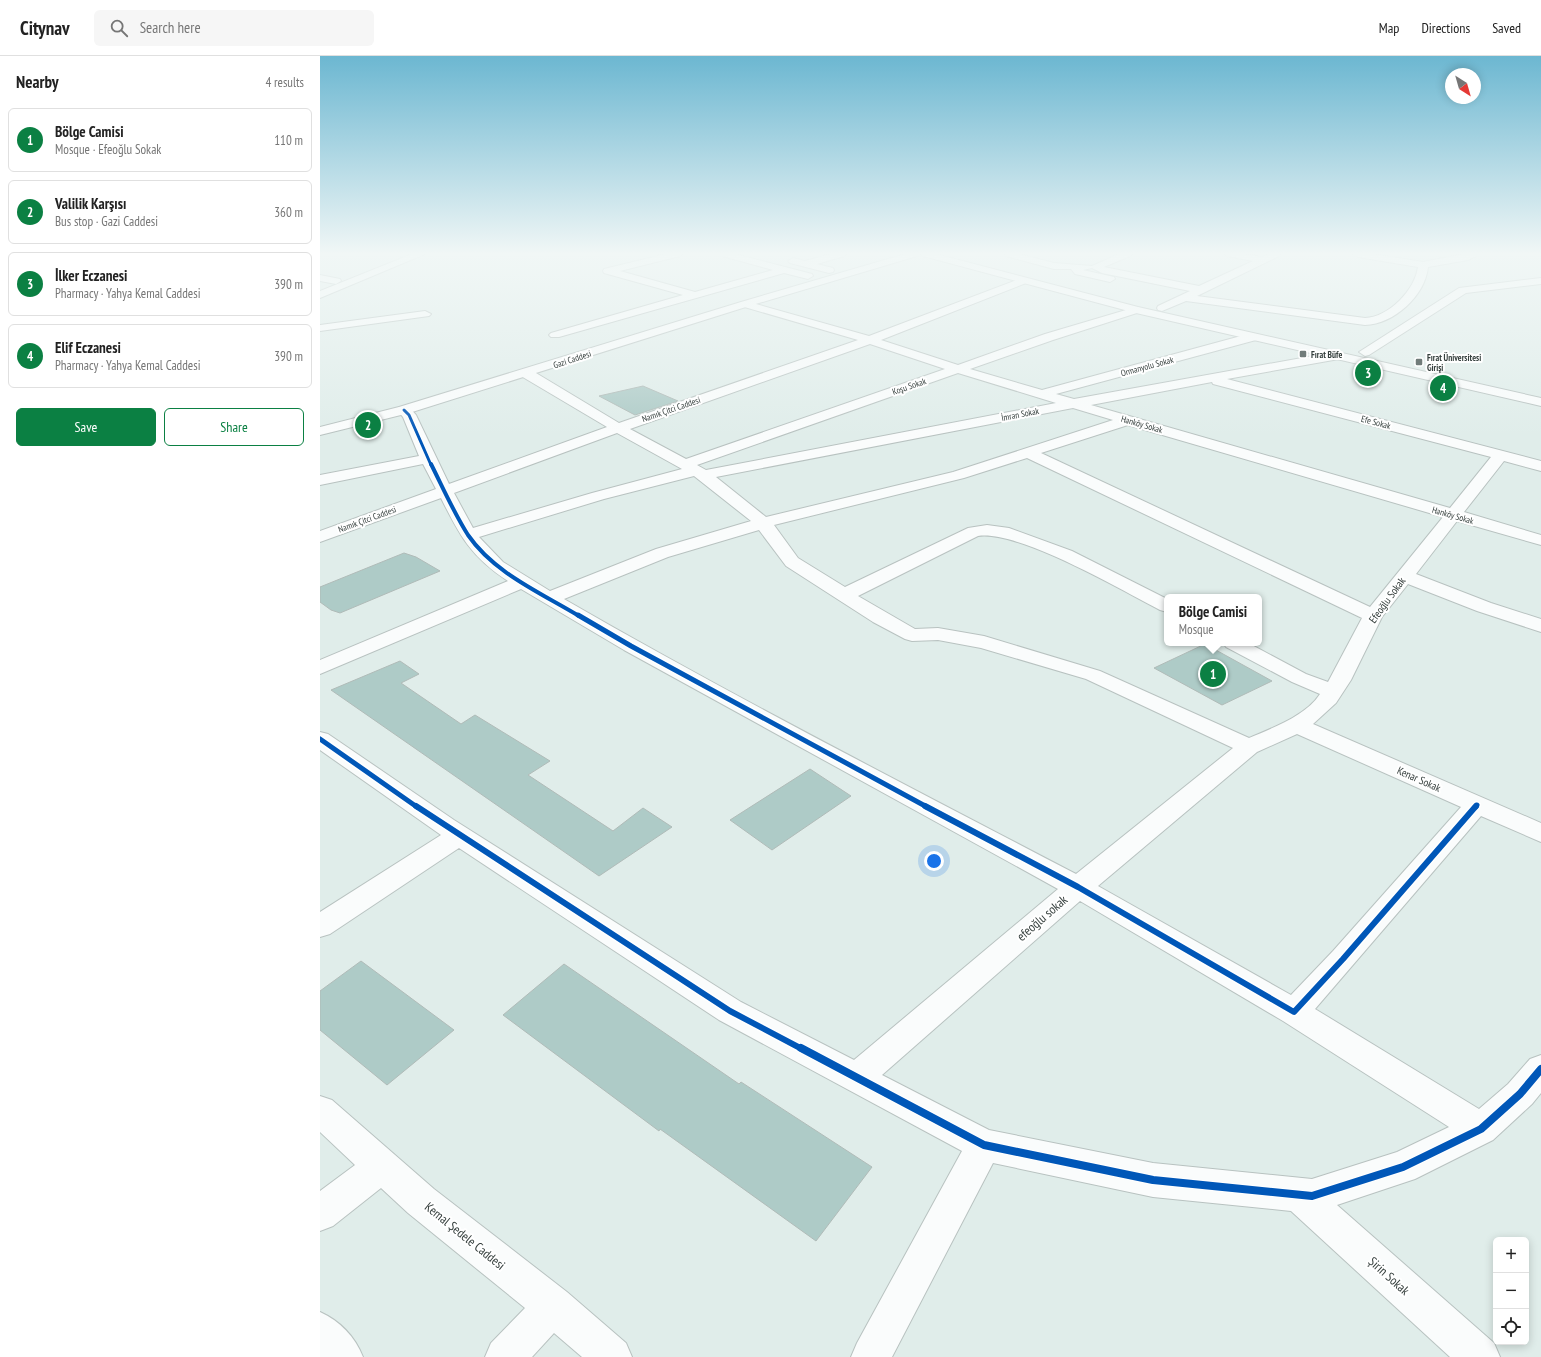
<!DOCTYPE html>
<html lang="en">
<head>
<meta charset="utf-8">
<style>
  body { margin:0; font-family:"PT Sans Narrow",sans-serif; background:#f6f6f6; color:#222 }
  .controls { position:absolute; right:12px; bottom:12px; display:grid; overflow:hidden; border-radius:6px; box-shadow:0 2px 10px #0003 }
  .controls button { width:36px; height:36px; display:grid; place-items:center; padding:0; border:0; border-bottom:1px solid #e0e0e0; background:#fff; color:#222; font:20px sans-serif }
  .compass { position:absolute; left:1125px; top:12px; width:36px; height:36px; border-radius:50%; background:#fff; box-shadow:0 2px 10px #0003; rotate:143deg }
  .you { position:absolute; left:614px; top:805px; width:14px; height:14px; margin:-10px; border:3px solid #fff; border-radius:50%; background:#1a73e8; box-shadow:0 0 0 6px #1a73e833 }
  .badge { display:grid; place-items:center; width:26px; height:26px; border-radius:50%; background:#0b8043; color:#fff; font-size:13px; font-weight:700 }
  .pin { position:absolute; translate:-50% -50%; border:2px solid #fff; box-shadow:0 1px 4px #0006 }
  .popup { position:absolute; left:844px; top:538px; width:98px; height:52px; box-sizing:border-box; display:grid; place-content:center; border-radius:6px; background:#fff; filter:drop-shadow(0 1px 3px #0005); font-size:13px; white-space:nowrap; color:#767676 }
  .popup b { font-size:15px; color:#222 }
  .popup::after { content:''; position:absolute; left:50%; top:100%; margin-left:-8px; border:8px solid transparent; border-top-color:#fff }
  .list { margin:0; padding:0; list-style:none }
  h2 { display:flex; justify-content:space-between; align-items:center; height:52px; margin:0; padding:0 16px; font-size:17px }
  h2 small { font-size:13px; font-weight:400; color:#767676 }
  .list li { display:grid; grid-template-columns:26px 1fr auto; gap:12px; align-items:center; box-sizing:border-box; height:64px; margin:0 8px 8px; padding:0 8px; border:1px solid #e0e0e0; border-radius:6px }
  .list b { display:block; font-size:15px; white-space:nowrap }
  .list p { margin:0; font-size:13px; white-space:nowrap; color:#767676 }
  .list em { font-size:13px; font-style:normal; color:#767676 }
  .actions { display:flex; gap:8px; padding:12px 16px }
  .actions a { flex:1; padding:9px 0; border:1px solid #0b8043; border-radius:6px; text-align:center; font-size:14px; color:#0b8043 }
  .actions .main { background:#0b8043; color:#fff }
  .icon { flex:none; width:22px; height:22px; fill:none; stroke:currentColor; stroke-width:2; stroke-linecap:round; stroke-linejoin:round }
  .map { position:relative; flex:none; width:1221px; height:1301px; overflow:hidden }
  header { display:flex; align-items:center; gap:24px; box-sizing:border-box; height:56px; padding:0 20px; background:#fff; border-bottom:1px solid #e0e0e0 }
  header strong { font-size:19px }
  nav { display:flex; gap:22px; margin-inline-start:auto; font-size:14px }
  .search { width:280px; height:36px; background:#f6f6f6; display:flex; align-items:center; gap:10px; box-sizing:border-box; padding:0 14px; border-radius:6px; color:#767676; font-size:15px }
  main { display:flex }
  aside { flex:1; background:#fff }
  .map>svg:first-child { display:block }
  .building { fill:#aecbc7; stroke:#b0bbb8 }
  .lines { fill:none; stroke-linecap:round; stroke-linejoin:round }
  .minor-casing { stroke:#b8c2c0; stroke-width:2 }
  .major-casing { stroke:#b8c2c0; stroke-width:2 }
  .minor { fill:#fafcfc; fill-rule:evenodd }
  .major { fill:#fafcfc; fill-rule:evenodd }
  .cycleway-far4-casing { stroke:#fff; stroke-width:4.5 }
  .cycleway-far3-casing { stroke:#fff; stroke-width:6 }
  .cycleway-far2-casing { stroke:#fff; stroke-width:8 }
  .cycleway-far1-casing { stroke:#fff; stroke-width:9 }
  .cycleway-casing { stroke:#fff; stroke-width:10 }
  .cycleway-far4 { stroke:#0057b8; stroke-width:3 }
  .cycleway-far3 { stroke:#0057b8; stroke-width:4 }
  .cycleway-far2 { stroke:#0057b8; stroke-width:5 }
  .cycleway-far1 { stroke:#0057b8; stroke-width:6 }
  .cycleway { stroke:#0057b8; stroke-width:8 }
  .poi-dot { fill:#717c7a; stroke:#fff; stroke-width:1.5 }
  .labels { text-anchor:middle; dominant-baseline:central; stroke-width:4; stroke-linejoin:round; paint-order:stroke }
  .far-poi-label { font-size:9px; font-weight:bold; fill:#353f3d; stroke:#fff; text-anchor:start }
  .far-street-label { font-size:9px; fill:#353f3d; stroke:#fff }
  .street-label { font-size:11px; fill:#353f3d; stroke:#fff }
  .near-street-label { font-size:13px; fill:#353f3d; stroke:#fff }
</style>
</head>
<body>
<header>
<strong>Citynav</strong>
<div class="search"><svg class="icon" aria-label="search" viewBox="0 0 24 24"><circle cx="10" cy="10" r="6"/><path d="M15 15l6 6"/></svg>Search here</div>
<nav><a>Map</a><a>Directions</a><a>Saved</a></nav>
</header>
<main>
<aside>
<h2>Nearby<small>4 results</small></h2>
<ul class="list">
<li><span class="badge">1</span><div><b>Bölge Camisi</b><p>Mosque · Efeoğlu Sokak</p></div><em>110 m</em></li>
<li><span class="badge">2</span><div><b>Valilik Karşısı</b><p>Bus stop · Gazi Caddesi</p></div><em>360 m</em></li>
<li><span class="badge">3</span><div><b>İlker Eczanesi</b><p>Pharmacy · Yahya Kemal Caddesi</p></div><em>390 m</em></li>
<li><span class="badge">4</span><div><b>Elif Eczanesi</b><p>Pharmacy · Yahya Kemal Caddesi</p></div><em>390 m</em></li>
</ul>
<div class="actions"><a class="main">Save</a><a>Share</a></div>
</aside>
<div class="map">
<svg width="1221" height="1301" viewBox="0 0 1221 1301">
  <rect width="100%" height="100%" fill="#e0edea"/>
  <g class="building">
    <path d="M323,330L358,345L315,359L279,340Z"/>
    <path d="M84,497L96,501L120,515L20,557L11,554L0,546V531Z"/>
    <path d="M885,588L952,625L902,649L834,612Z"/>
    <path d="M80,605L99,618L81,627L141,668L155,659L230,705L208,719L293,775L323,752L352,771L279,820L11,634Z"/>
    <path d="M490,713L531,740L452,794L410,764Z"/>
    <path d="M41,905L134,974L67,1029L0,974V935Z"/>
    <path d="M244,908L419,1028L421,1026L552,1111L496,1185L340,1073L339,1075L183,959Z"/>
  </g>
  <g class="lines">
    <defs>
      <g id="minor">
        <path d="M346,198H362L360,200L300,215L375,236L453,214L402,200L400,198H415L492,218L493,220L488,223L464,217L239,281H231L229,279L231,277L363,239L284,217L283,215L284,213Z"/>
        <path d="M511,198H526L524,200L497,208L513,212L514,214L513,216L509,217L470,207L468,205L473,202L485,205Z"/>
        <path d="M684,198H699L734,207L772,210L799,198H812L810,200L784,211L879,230L933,205L907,200L905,198H924L942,201L949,198H961L959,200L877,240L1045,262C1069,261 1095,234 1098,211L1038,201L1033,198H1053L1103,206L1144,198H1154L1156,200L1148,204L1108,211C1105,240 1074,268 1045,269L866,245L842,255L838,254L837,252L838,250L870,235L782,217L772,212L763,214L794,221L795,223L790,226L755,218L751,213H734L686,200Z"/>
        <path d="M0,219L20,223L21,225L16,228L0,225Z"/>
        <path d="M702,222L706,223L707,225L706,227L561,284L638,309L725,278L816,251L820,252L822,254L820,256L733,284L650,313L722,334L932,277L938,281L936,284L736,338L754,343L1015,296L1019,297L1021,300L1019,303L907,323L1221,405V415L1184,405L1144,456L1221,479V489L1137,465L1096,518L1171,547L1221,563V576L1157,555L1088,528L1062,561L1031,624L1016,647L993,668L1221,767V786L1161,760L995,953L1159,1053L1188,1028L1210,1003L1221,999V1037L1212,1048L1173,1084L1095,1123L1017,1149L1174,1287L1180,1301H1130L971,1155L833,1141L673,1107L572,1301H531L537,1287L642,1095L399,964L139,792L10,878L0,881V856L121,779L0,694V676L8,678L134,764L421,946L534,1004L738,833L304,594L201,533L0,618V604L188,525C151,501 140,480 121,442L0,486V475L116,433L103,408L0,429V419L99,400L83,361L77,354L79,351H89L96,359L129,428L287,371L201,320L200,317L201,314H211L299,367L538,284L421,250L420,248L421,246H429L549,280ZM550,288L625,313L366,403L310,373ZM638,317L736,347L386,414L377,409ZM892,326L893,328L1171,401L1130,452L771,349ZM753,352L793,364L633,416L446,461L396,421ZM808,369L1123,461L1050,551L721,397ZM297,377L362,413L272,437L153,472L134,437ZM707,402L1042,562L1008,626L986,618L928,587H903L906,591L972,626L1000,638C986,660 952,672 929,682L780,615L664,580L618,572L595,573L538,540L658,480C699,474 801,534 840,554L847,556V543L752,495L689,472L667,469L648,472L525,531L478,502L454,469L644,422ZM374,420L431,465L336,493L230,535L183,506L159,481L284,443ZM439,474L466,510L553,566L585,583L592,585L618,584L661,592L766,623L913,692L756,818C584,728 412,640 244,543L348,501ZM977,678L1141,751L1013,895L971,939L778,830L937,696ZM760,845L963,965L1129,1071L1077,1096L992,1123L833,1107L669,1074L562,1019Z"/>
        <path d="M1221,222V228L1146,237L1049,299L1045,300L1039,296L1139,232Z"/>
        <path d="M105,255L111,258L109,260L0,275V269Z"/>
        <path d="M0,1040L12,1044L114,1133L247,1236L306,1287L312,1301H262L234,1277L212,1301H165L171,1287L205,1252L88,1157L61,1132L13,1170L0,1175V1135L35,1109L0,1076Z"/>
        <path d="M0,1256C20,1265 35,1281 43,1301H0Z"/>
      </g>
      <g id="major">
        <path d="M92,198H105L0,242V235Z"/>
        <path d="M585,198H599L597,200L429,250L89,357L0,379V371L79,351L421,246Z"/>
        <path d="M601,198H616L818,251L1221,342V350L816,257L603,200Z"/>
      </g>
    </defs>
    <use href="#minor" class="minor-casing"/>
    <use href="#major" class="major-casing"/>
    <use href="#minor" class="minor"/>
    <use href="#major" class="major"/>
    <defs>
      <path id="cycleway-far4" d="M84,354L89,359L111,409"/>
      <path id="cycleway-far3" d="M111,408C123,432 134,457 148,479C174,517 221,537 259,560"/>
      <g id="cycleway-far2">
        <path d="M258,559L311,590L607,751"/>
        <path d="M0,683L97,751"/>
        <path d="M1156,751L1157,749"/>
      </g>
      <g id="cycleway-far1">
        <path d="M96,750L410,955L482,993"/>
        <path d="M605,750L758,831L974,956L1023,903L1156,750"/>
      </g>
      <path id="cycleway" d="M481,992L664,1089L833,1124L992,1140L1083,1111L1161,1073L1200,1038L1221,1013"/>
    </defs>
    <use href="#cycleway-far4" class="cycleway-far4-casing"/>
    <use href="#cycleway-far3" class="cycleway-far3-casing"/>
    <use href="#cycleway-far2" class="cycleway-far2-casing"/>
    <use href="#cycleway-far1" class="cycleway-far1-casing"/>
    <use href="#cycleway" class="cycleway-casing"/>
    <use href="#cycleway-far4" class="cycleway-far4"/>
    <use href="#cycleway-far3" class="cycleway-far3"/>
    <use href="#cycleway-far2" class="cycleway-far2"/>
    <use href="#cycleway-far1" class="cycleway-far1"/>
    <use href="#cycleway" class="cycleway"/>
  </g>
  <linearGradient id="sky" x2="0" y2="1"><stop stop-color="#6cb7d1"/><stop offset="0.52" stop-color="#f1f7f6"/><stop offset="1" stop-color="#f1f7f6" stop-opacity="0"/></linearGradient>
  <rect width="1221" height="380" fill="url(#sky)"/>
  <g class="poi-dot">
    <rect x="979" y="294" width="8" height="8" rx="2"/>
    <rect x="1095" y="302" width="8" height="8" rx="2"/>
  </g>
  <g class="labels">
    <g class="far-poi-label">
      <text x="991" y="298">Fırat Büfe</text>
      <text x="1107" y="301">Fırat Üniversitesi<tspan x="1107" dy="10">Girişi</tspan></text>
    </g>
    <g class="far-street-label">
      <text transform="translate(252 303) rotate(-18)">Gazi Caddesi</text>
      <text transform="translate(827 310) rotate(-15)">Ormanyolu Sokak</text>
      <text transform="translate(589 330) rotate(-19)">Koşu Sokak</text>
      <text transform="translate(351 353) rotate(-19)">Namık Çitci Caddesi</text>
      <text transform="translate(700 358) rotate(-11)">İmran Sokak</text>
      <text transform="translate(1056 366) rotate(15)">Efe Sokak</text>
      <text transform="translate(822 368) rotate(16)">Hanköy Sokak</text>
      <text transform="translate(1133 459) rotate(16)">Hanköy Sokak</text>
      <text transform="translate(47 463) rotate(-20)">Namık Çitci Caddesi</text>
    </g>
    <g class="street-label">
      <text transform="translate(1067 544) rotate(-54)">Efeoğlu Sokak</text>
      <text transform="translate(1099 723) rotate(24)">Kenar Sokak</text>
    </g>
    <g class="near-street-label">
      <text transform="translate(722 862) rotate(-41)">efeoğlu sokak</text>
      <text transform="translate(145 1180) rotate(39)">Kemal Şedele Caddesi</text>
      <text transform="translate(1069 1220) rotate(42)">Şirin Sokak</text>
    </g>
  </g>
</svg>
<div class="controls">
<button>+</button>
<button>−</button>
<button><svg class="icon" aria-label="locate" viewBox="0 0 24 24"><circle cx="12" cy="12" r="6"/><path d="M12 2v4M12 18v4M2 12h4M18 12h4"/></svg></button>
</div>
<svg class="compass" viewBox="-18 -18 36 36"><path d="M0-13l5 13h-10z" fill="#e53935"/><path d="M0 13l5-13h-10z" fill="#767676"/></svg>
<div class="you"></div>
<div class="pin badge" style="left:893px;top:618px">1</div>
<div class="popup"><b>Bölge Camisi</b>Mosque</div>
<div class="pin badge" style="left:48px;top:369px">2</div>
<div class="pin badge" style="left:1048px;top:317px">3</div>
<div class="pin badge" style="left:1123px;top:332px">4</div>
</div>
</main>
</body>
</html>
